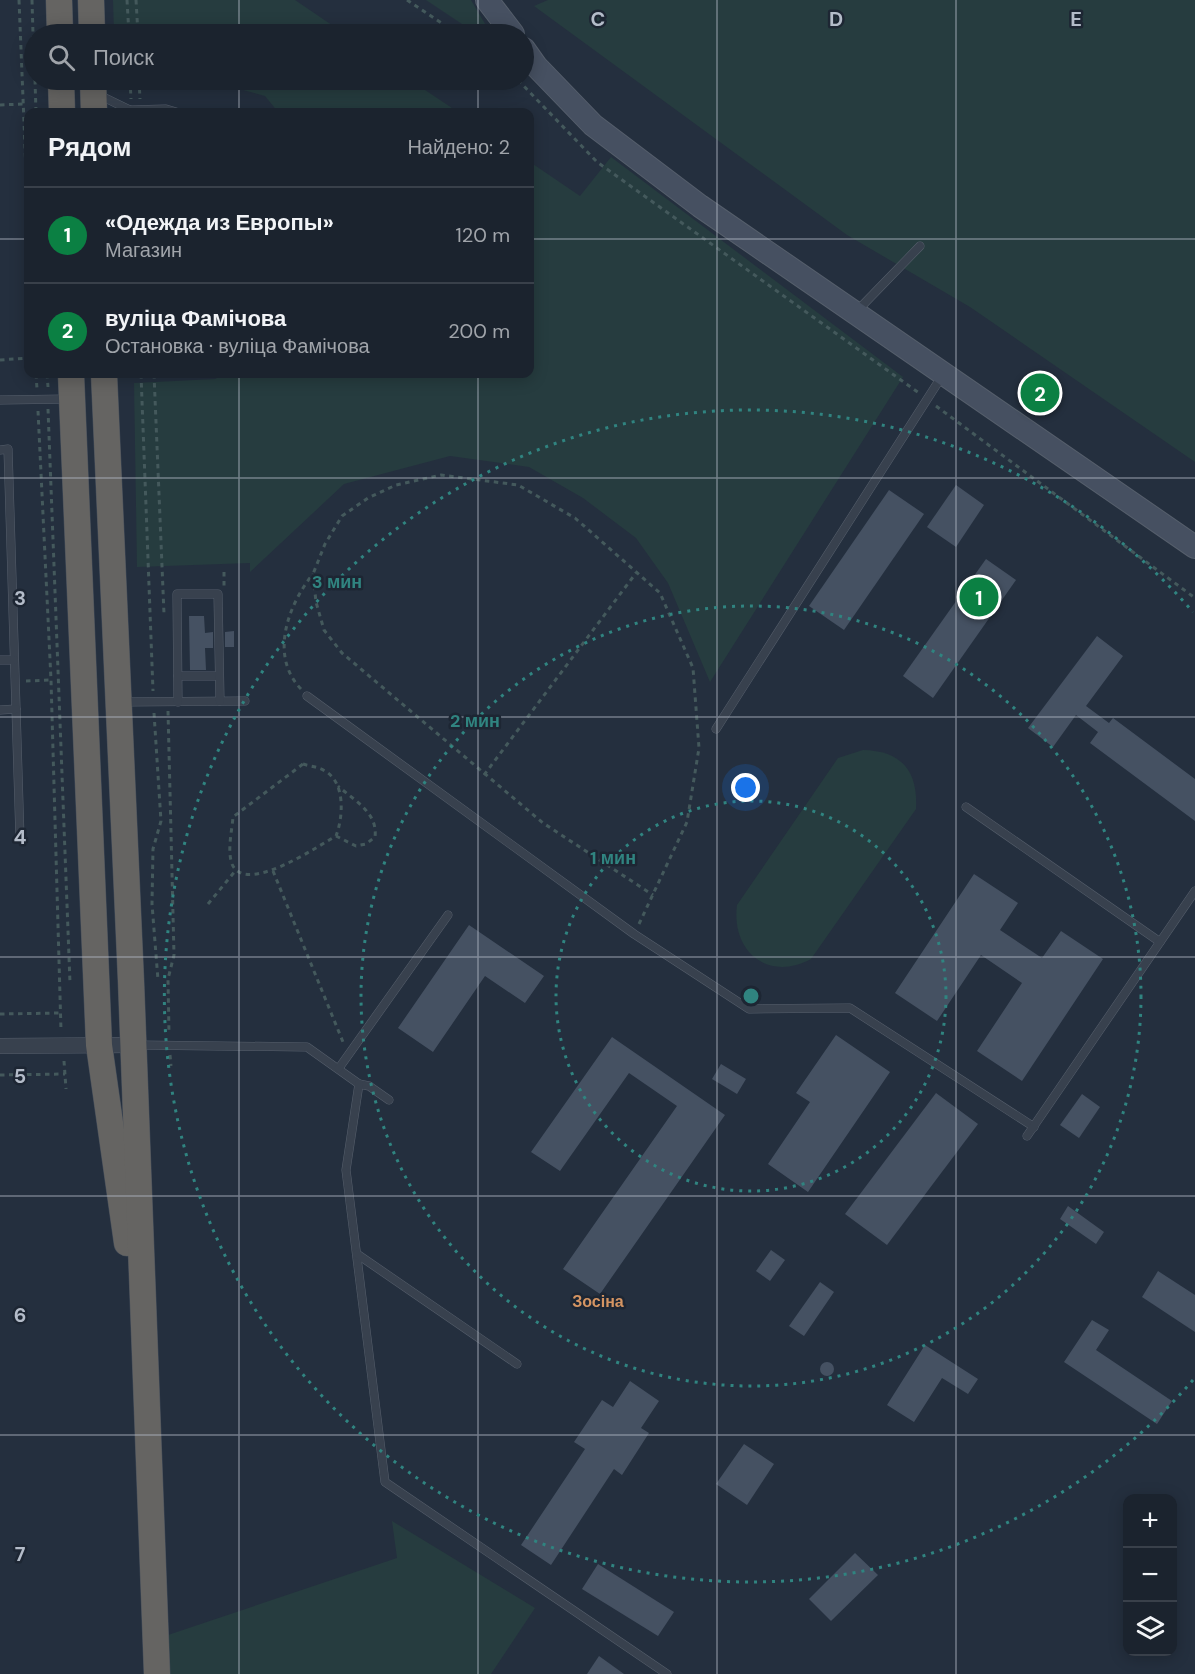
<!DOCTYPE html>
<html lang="ru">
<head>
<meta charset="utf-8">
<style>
  body { margin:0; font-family:"DM Sans",sans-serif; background:#242b36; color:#f1f3f6 }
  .controls { position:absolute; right:18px; bottom:18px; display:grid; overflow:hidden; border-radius:12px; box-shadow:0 3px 15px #0003 }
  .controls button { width:54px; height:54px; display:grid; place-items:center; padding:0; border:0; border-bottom:2px solid #39404a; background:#1b232e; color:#f1f3f6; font:30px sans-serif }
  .you { position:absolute; left:746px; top:788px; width:21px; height:21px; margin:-15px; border:4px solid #fff; border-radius:50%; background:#1a73e8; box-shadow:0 0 0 9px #1a73e833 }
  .badge { display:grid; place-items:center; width:39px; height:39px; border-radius:50%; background:#0b8043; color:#fff; font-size:20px; font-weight:700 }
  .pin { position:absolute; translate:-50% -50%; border:3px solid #fff; box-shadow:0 2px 6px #0006 }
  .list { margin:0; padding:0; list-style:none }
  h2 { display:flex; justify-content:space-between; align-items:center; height:78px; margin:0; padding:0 24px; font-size:26px }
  h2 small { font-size:20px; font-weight:400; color:#a0a4aa }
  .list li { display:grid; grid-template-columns:39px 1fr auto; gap:18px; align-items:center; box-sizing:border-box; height:96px; padding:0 24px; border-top:2px solid #39404a }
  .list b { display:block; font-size:22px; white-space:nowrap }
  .list p { margin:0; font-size:20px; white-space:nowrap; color:#a0a4aa }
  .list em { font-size:20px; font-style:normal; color:#a0a4aa }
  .icon { flex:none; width:33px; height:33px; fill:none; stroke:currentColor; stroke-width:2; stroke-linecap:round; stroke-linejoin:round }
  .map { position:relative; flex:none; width:1195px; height:1674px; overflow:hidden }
  .search { position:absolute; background:#1b232e; box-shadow:0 3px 15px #0003; left:24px; top:24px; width:510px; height:66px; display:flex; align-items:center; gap:15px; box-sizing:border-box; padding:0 21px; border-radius:33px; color:#a0a4aa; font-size:22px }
  .panel { position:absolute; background:#1b232e; box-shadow:0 3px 15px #0003; left:24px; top:108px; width:510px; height:270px; border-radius:12px }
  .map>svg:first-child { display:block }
  .green { fill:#263c3f }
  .building { fill:#455162 }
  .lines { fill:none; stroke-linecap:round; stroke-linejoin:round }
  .service-casing { stroke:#565f6c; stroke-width:9 }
  .minor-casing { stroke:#565f6c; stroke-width:16 }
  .secondary-casing { stroke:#565f6c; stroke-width:24 }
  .trunk-casing { stroke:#434c59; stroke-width:27 }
  .path { stroke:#44595c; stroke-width:3; stroke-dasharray:4.5 4.5; stroke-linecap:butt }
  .service { stroke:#38414e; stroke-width:8 }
  .minor { stroke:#38414e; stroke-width:15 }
  .secondary { stroke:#465061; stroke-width:22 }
  .trunk { stroke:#656462; stroke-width:26 }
  .grid { fill:none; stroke:#b4bcc9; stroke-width:1.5; stroke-opacity:0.55 }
  .ring { fill:none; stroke:#308480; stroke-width:3; stroke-dasharray:3 6 }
  .labels { text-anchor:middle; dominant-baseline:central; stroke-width:5; stroke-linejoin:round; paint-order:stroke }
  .neighbourhood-label { font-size:16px; font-weight:bold; fill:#d59563; stroke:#1d2633 }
  .grid-label { font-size:20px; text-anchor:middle; font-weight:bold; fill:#b4bcc9; stroke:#1d2633; stroke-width:5; stroke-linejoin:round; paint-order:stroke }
  .centre { fill:#308480; stroke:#1d2633; stroke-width:3 }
  .ring-label { font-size:18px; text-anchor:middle; font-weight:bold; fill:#308480; stroke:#1d2633; stroke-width:5; stroke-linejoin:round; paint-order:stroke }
</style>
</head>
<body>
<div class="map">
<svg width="1195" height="1674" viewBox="0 0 1195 1674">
  <rect width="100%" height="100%" fill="#242f3e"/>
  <g class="green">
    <path d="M113,0H295L345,34H114Z"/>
    <path d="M426,0H471L491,34H477Z"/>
    <path d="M548,0H1195V462L970,307L847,235L534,6Z"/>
    <path d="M206,80H410L458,112H278L265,96Z"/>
    <path d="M611,157L903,377L710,682L668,583L636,538L583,498L529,467L450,456L344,484L250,572V563L137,567L134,383L215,379L225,374H530V162L580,196Z"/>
    <path d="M863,750C902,751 918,771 916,809L811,959C768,982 731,952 737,905L838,758Z"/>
    <path d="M392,1521L535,1608L491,1674H170L168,1635L397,1558Z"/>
  </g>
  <g class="building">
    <path d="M956,485L984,505L956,547L927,527Z"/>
    <path d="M889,490L924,514L844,630L809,606Z"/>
    <path d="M986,559L1016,580L933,698L903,676Z"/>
    <path d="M189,616H204L205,633L213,632V648H205L206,670H190Z"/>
    <path d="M234,631V647H225V632Z"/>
    <path d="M1097,636L1123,656L1086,706L1109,723L1113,718L1195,779V821L1090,743L1098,732L1076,715L1053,747L1028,728Z"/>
    <path d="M974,874L1018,903L1000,930L1042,958L1061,931L1103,959L1022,1081L977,1051L1022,983L981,955L937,1021L895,993Z"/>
    <path d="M469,925L544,976L525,1003L485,976L433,1052L398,1028Z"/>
    <path d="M836,1035L890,1072L808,1192L768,1164L810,1102L796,1093Z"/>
    <path d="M612,1037L725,1115L600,1294L563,1269L677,1106L629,1073L560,1171L531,1152Z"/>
    <path d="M721,1064L746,1079L737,1094L712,1079Z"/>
    <path d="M936,1093L978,1124L887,1245L845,1214Z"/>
    <path d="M1082,1094L1100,1107L1079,1138L1060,1125Z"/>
    <path d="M1068,1206L1104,1232L1096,1244L1060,1219Z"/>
    <path d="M771,1250L785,1260L770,1281L756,1271Z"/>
    <path d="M1158,1271L1195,1295V1332L1142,1297Z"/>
    <path d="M820,1282L834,1292L804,1336L789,1326Z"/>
    <path d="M1092,1320L1109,1330L1096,1350L1172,1401L1157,1424L1064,1362Z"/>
    <path d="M925,1345L978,1379L968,1394L942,1378L914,1422L887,1405Z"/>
    <circle cx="827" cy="1369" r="7"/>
    <path d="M630,1381L659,1401L641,1428L649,1433L622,1475L614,1469L551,1565L521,1545L585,1449L574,1442L602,1400L613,1407Z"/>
    <path d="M744,1444L774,1464L747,1505L716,1484Z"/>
    <path d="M855,1553L878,1575L831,1621L809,1599Z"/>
    <path d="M598,1564L674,1612L658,1636L582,1589Z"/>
    <path d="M599,1656L624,1674H587Z"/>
  </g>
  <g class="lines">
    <defs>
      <g id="service">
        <path d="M99,95L134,112"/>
        <path d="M131,110L166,109L176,112"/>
        <path d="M856,312L920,246"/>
        <path d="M0,400L67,399"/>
        <path d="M0,450L8,449L20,838"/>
        <path d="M0,660H14"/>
        <path d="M178,676H219"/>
        <path d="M307,696L634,934L749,1009L850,1008L1034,1127"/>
        <path d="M122,702L245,701"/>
        <path d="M178,702L177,594H218L220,701"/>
        <path d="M0,710L16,709"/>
        <path d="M716,729L942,376"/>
        <path d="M966,807L1160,942"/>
        <path d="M138,1045L307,1047L359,1084L369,1086L389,1100"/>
        <path d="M339,1068L448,915"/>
        <path d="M359,1084L346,1170L385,1482L667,1674"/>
        <path d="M1027,1136L1195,891"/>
        <path d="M357,1254L517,1364"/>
      </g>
      <path id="minor" d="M0,1046L134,1045"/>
      <g id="secondary">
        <path d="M487,0L513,34"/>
        <path d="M524,49L536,66L593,125L700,206L1195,547"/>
      </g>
      <g id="trunk">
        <path d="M59,0L60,34"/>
        <path d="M91,0L92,34"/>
        <path d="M61,80L62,112"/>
        <path d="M93,80L94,112"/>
        <path d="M71,374L99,1045L127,1243"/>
        <path d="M104,374L131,981L157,1674"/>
      </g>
    </defs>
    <use href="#service" class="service-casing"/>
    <use href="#minor" class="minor-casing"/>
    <use href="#secondary" class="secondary-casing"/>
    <use href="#trunk" class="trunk-casing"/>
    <g class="path">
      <path d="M19,0L28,220"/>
      <path d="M32,0L34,67"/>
      <path d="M127,0L129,34"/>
      <path d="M136,0L138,34"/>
      <path d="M407,0L458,34"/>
      <path d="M35,80L36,112"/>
      <path d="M130,80L131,99"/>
      <path d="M139,80L140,99"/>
      <path d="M518,80L597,162L919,393"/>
      <path d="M0,105L23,104"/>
      <path d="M0,360L28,358"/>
      <path d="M36,374L37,389"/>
      <path d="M47,374L48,387"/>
      <path d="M141,374L153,691"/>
      <path d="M154,374L164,614"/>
      <path d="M936,406L1195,598"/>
      <path d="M48,409L70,983"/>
      <path d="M38,411L51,680L61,1031"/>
      <path d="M224,572V586"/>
      <path d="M26,681L51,680"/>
      <path d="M301,689C269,656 288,605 313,574"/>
      <path d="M168,711L174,955L168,979L169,1033"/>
      <path d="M154,713L161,821L153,849L152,904L158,980"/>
      <path d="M303,764C309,766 319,767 325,771C346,783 343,818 336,836C318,846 245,896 232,864C227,850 232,831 233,817Z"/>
      <path d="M484,775L636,573"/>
      <path d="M336,836L356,846L366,844L375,837C378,813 355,801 338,786"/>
      <path d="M273,871L343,1042"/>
      <path d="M208,904L236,870"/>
      <path d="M639,924L687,822L699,748L693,668L660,593L575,518L518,485L441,475L396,485L368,498L342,516L325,544L313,574L316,602L324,630L342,653L543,823L653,895"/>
      <path d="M0,1014L60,1013"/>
      <path d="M170,1055L171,1066"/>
      <path d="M64,1061L66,1089"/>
      <path d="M0,1075L65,1074"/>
    </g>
    <use href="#service" class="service"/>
    <use href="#minor" class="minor"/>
    <use href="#secondary" class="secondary"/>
    <use href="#trunk" class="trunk"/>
  </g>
  <path class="grid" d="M239,0V34M478,0V34M717,0V1674M956,0V1674M239,80V112M478,80V112M0,239H28M530,239H1195M239,374V1674M478,374V1674M0,478H1195M0,717H1195M0,957H1195M0,1196H1195M0,1435H1195"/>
  <g class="ring">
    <circle cx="751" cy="996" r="195"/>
    <circle cx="751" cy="996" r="390"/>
    <path d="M1193 1380A586 586 0 1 1 1193 612"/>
  </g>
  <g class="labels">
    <g class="neighbourhood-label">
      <text x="598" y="1301">Зосіна</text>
    </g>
  </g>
  <g class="grid-label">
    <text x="598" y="26">C</text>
    <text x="836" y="26">D</text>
    <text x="1076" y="26">E</text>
    <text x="20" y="605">3</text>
    <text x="20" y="844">4</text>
    <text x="20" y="1083">5</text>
    <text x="20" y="1322">6</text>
    <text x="20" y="1561">7</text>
  </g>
  <circle cx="751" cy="996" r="9" class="centre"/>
  <g class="ring-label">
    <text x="337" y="588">3 мин</text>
    <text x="475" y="727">2 мин</text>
    <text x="613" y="864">1 мин</text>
  </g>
</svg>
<div class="controls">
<button>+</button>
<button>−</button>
<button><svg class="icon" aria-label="layers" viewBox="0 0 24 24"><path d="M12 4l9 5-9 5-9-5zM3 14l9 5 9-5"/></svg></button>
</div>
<div class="you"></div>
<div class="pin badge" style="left:979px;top:597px">1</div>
<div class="pin badge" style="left:1040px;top:393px">2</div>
<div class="search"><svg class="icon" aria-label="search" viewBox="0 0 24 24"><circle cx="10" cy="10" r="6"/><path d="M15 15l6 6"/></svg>Поиск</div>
<section class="panel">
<h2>Рядом<small>Найдено: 2</small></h2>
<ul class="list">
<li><span class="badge">1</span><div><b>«Одежда из Европы»</b><p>Магазин</p></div><em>120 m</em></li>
<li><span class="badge">2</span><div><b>вуліца Фамічова</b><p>Остановка · вуліца Фамічова</p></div><em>200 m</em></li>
</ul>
</section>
</div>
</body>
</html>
